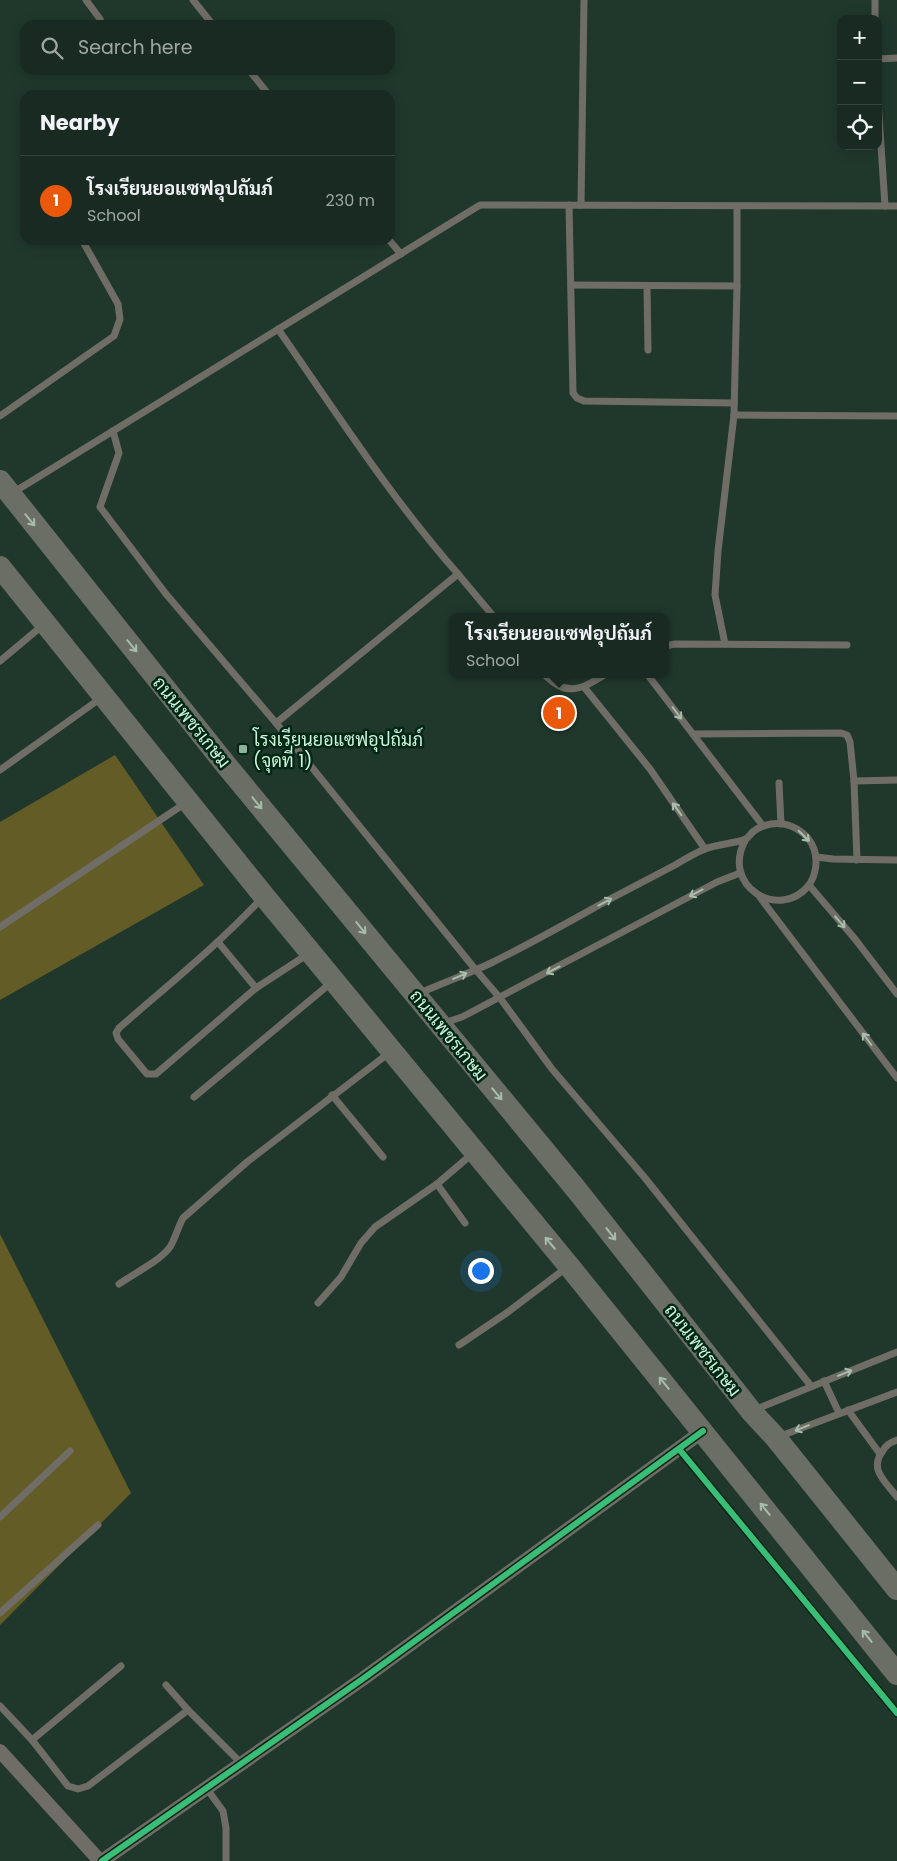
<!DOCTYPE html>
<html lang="en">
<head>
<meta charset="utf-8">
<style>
  body { margin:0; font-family:Poppins,Sarabun,sans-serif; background:#21322a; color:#f1f3f6 }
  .controls { position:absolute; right:15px; top:15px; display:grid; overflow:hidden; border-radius:10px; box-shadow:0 2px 12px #0003 }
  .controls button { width:45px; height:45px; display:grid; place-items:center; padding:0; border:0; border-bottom:1px solid #36463f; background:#182a21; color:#f1f3f6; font:25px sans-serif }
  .you { position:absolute; left:480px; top:1270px; width:18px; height:18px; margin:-12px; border:4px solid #fff; border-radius:50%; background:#1a73e8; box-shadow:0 0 0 8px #1a73e833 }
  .badge { display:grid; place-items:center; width:32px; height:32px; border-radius:50%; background:#ea580c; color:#fff; font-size:16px; font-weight:700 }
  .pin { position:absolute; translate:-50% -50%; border:2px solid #fff; box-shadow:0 1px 5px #0006 }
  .popup { position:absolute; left:449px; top:613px; width:220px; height:65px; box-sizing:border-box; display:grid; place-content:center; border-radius:10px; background:#182a21; filter:drop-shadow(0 1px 4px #0005); font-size:16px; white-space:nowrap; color:#9fa7a5 }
  .popup b { font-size:19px; color:#f1f3f6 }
  .popup::after { content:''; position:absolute; left:50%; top:100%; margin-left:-10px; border:10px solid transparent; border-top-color:#182a21 }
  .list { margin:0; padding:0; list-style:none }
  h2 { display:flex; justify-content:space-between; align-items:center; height:65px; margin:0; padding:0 20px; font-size:21px }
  h2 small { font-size:16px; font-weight:400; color:#9fa7a5 }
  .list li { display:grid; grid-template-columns:32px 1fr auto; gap:15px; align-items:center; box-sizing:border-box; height:90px; padding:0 20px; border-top:1px solid #36463f }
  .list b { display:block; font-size:19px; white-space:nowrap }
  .list p { margin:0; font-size:16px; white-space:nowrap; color:#9fa7a5 }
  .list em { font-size:16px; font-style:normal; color:#9fa7a5 }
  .icon { flex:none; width:28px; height:28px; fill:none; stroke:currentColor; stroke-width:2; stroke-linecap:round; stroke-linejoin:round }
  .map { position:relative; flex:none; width:897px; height:1861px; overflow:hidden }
  .search { position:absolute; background:#182a21; box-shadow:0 2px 12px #0003; left:20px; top:20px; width:375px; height:55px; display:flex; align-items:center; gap:12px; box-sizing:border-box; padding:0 18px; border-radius:15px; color:#9fa7a5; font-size:19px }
  .panel { position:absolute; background:#182a21; box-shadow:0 2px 12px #0003; left:20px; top:90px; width:375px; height:155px; border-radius:15px }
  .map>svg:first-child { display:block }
  .green { fill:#635c27 }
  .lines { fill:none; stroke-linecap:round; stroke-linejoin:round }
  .lane { stroke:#706d67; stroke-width:7 }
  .street { stroke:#706d67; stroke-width:14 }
  .primary { stroke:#6b6e65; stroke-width:22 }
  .cycleway-casing { stroke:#022715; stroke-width:9 }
  .cycleway { stroke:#3abd76; stroke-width:6 }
  .oneway { stroke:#a5beab }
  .oneway2 { stroke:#a7beac }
  .poi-dot { fill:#8fb29d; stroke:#022715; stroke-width:2 }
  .labels { text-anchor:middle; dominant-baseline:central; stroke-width:5; stroke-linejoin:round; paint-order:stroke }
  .street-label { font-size:18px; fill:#cbf4da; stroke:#022715 }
  .poi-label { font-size:18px; fill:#cbf4da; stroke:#022715; text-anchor:start }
</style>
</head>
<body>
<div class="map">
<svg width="897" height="1861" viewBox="0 0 897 1861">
  <rect width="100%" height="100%" fill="#20382c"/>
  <g class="green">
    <path d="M115,755L204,885L0,1000V822Z"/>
    <path d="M0,1234L131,1493L0,1625Z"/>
  </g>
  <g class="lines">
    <g class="lane">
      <path d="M86,0L100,19"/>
      <path d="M193,0L213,25"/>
      <path d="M875,0V19"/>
      <path d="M878,59L897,58"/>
      <path d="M249,70L269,95"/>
      <path d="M878,100L885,206"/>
      <path d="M569,205L573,393L577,398L584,401L734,403"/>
      <path d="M581,205L584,0"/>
      <path d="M389,240L401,254"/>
      <path d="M571,285L737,286"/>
      <path d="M647,286L648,350"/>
      <path d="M278,329C336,412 391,498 458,574"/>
      <path d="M734,415L897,416"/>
      <path d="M0,416L114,336L120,319L118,304L82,240"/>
      <path d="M113,431L119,453L100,507L166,594L276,723L475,969L500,998L552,1069L645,1178L811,1386"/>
      <path d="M14,492L480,205L897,206"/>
      <path d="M725,644L715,595L718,551L734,415L737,286V206"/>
      <path d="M665,646L675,644L847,645"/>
      <path d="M0,661L43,625"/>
      <path d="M544,674C567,698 581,689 606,674"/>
      <path d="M647,674L763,826"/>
      <path d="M584,687L650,769L705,849"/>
      <path d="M276,723L458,574L494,617"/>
      <path d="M693,734L841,733L847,735L850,742L854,781L857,860"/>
      <path d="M0,770L101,698"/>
      <path d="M854,781L897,780"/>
      <path d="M779,783L781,824"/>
      <path d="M816,857L833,859L897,860"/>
      <path d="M809,885L855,939L897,994"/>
      <path d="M759,896L897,1078"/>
      <path d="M262,898C218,945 167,986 119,1028L116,1033L118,1039L147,1074H156L256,988L308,954"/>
      <path d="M0,927L187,802"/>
      <path d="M218,942L256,988"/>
      <path d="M418,994C442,983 468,974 491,963C532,943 572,920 612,898C633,887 654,876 675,865C685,859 695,853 705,849C717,844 737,843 746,839C749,837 751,833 754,831C759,827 765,825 771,824C789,821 808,832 814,849C818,860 816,875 809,885C780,922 719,886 746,839"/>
      <path d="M444,1023L462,1017L717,882L740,873"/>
      <path d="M332,1095L383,1157"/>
      <path d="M194,1097L332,982"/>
      <path d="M437,1184L465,1223"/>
      <path d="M119,1284C133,1274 160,1261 170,1247C175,1239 178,1227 183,1218L247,1162L389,1053"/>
      <path d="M318,1303L341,1277L361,1243L375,1227L437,1184L472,1154"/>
      <path d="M459,1345L508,1312L566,1268"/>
      <path d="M824,1381L839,1413"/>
      <path d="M754,1410L897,1352"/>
      <path d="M848,1410L880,1454"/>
      <path d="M778,1437L897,1392"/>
      <path d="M897,1440C889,1443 886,1445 882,1452C869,1470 886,1482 897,1497"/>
      <path d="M0,1517L70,1451"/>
      <path d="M0,1613L98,1525"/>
      <path d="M166,1685L188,1710"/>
      <path d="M0,1706L32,1740L68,1786L78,1789L88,1786L188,1710L242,1764"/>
      <path d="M32,1740L121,1666"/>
      <path d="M207,1789L223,1811L226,1828V1861"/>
    </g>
    <g class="street">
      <path d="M0,1751L100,1861"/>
      <path d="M102,1861L364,1678L703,1431"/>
    </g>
    <g class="primary">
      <path d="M0,481L226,765L576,1189L751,1411L776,1438L897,1589"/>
      <path d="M0,567L264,896L569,1266L897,1674"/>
    </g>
    <defs>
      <g id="cycleway">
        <path d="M679,1449L897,1713"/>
        <path d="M102,1861L364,1678L703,1431"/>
      </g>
    </defs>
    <use href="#cycleway" class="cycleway-casing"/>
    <use href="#cycleway" class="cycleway"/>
  </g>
  <defs><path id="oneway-shaft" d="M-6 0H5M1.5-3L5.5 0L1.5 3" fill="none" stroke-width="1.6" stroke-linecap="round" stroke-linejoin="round" transform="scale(1.25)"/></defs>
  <g class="oneway">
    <use href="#oneway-shaft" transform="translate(30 520) rotate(51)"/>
    <use href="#oneway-shaft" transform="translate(132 646) rotate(51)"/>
    <use href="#oneway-shaft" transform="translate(257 803) rotate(51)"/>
    <use href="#oneway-shaft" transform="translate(361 928) rotate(51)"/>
    <use href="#oneway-shaft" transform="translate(497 1094) rotate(50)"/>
    <use href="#oneway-shaft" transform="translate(611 1234) rotate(52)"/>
    <use href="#oneway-shaft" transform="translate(550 1243) rotate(-130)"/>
    <use href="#oneway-shaft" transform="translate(664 1383) rotate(-129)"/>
    <use href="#oneway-shaft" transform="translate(765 1509) rotate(-129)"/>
    <use href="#oneway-shaft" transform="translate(867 1636) rotate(-129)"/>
  </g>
  <g class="oneway2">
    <use href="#oneway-shaft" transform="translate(677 713) rotate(53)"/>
    <use href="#oneway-shaft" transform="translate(677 809) rotate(-125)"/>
    <use href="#oneway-shaft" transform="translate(804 836) rotate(45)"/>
    <use href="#oneway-shaft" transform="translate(696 893) rotate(152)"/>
    <use href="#oneway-shaft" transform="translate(605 902) rotate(-28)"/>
    <use href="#oneway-shaft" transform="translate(840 922) rotate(49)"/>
    <use href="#oneway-shaft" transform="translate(553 970) rotate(152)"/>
    <use href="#oneway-shaft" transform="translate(460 976) rotate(-23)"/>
    <use href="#oneway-shaft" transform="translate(867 1039) rotate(-127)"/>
    <use href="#oneway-shaft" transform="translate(845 1373) rotate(-22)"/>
    <use href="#oneway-shaft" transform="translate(802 1428) rotate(158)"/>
  </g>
  <rect class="poi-dot" x="238" y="744" width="10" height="10" rx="2.5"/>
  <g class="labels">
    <g class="street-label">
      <text transform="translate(192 722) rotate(51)">ถนนเพชรเกษม</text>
      <text transform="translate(449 1035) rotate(51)">ถนนเพชรเกษม</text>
      <text transform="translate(703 1350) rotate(52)">ถนนเพชรเกษม</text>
    </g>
    <g class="poi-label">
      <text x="253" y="739">โรงเรียนยอแซฟอุปถัมภ์<tspan x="253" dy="21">(จุดที่ 1)</tspan></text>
    </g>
  </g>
</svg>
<div class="controls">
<button>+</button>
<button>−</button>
<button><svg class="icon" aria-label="locate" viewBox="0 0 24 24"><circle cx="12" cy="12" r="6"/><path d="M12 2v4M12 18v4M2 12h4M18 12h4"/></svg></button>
</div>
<div class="you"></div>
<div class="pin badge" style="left:559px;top:713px">1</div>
<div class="popup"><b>โรงเรียนยอแซฟอุปถัมภ์</b>School</div>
<div class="search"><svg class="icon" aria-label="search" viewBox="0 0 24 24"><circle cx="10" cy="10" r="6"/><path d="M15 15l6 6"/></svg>Search here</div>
<section class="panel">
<h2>Nearby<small></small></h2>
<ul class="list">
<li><span class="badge">1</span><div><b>โรงเรียนยอแซฟอุปถัมภ์</b><p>School</p></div><em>230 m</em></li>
</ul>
</section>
</div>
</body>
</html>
